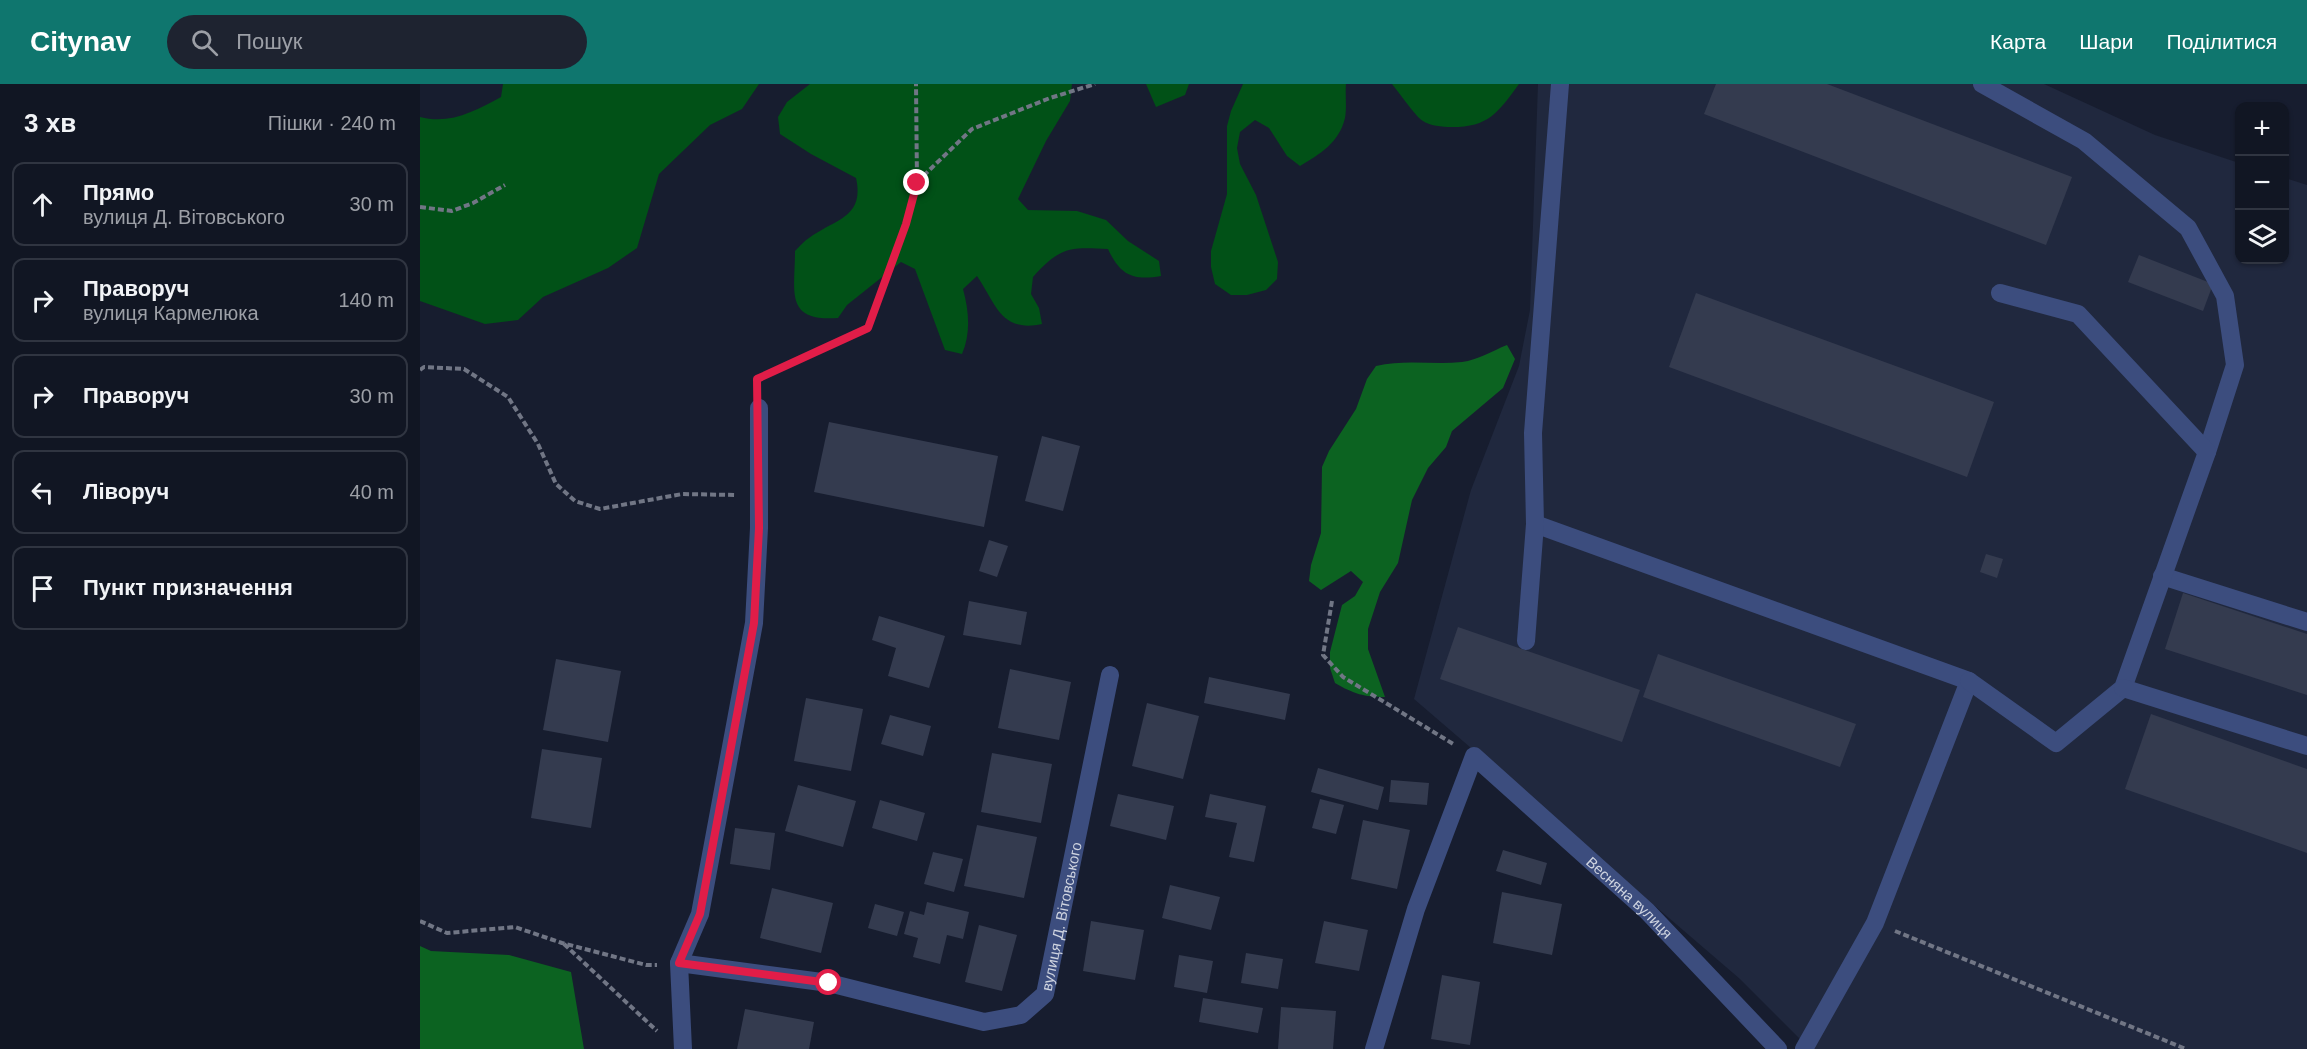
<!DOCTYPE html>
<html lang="uk">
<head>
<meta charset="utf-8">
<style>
  body { margin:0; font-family:Helvetica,sans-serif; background:#1e2330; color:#f1f3f6 }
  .controls { position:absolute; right:18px; top:18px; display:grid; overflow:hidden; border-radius:12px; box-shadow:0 2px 4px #0004 }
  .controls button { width:54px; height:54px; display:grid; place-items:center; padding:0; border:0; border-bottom:2px solid #303541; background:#111623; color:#f1f3f6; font:30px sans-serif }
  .stop { position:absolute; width:18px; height:18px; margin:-14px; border:4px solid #e11d48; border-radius:50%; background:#fff }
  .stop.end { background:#e11d48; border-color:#fff; box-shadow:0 2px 6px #0008 }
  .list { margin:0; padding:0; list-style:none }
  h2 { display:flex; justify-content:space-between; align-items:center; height:78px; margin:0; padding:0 24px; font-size:26px }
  h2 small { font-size:20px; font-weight:400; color:#9c9fa6 }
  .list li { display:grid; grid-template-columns:39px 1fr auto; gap:18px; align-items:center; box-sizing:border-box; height:84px; margin:0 12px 12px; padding:0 12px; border:2px solid #303541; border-radius:12px }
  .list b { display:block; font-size:22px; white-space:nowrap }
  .list p { margin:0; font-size:20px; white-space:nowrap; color:#9c9fa6 }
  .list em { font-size:20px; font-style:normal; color:#9c9fa6 }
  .icon { flex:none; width:33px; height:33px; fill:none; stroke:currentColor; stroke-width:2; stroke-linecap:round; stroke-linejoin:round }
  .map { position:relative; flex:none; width:1887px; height:965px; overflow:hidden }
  header { display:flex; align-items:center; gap:36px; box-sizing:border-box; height:84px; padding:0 30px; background:#0f766e; color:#fff }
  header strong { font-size:28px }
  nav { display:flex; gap:33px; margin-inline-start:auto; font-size:21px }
  .search { width:420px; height:54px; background:#1e2330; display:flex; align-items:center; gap:15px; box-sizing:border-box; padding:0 21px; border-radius:33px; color:#9c9fa6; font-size:22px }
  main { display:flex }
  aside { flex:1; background:#111623 }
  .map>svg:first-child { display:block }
  .built { fill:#20283e }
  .green { fill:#015117 }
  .forest { fill:#0c6321 }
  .building { fill:#343b4f }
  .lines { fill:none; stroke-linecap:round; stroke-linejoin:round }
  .path { stroke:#717685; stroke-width:4; stroke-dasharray:6 3; stroke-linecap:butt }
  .minor { stroke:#3c4d7e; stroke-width:18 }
  .route { stroke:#e11d48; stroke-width:8 }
  .labels { text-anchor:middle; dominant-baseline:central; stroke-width:4.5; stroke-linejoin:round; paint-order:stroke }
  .street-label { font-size:15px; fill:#cfd4e0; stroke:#171d2f }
</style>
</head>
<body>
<header>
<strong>Citynav</strong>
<div class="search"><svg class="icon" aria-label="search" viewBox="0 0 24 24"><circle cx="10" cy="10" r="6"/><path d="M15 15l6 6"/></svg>Пошук</div>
<nav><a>Карта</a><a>Шари</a><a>Поділитися</a></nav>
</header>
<main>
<aside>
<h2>3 хв<small>Пішки · 240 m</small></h2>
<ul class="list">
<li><svg class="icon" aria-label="ahead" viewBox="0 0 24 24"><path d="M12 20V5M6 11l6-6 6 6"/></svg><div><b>Прямо</b><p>вулиця Д. Вітовського</p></div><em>30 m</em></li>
<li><svg class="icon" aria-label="right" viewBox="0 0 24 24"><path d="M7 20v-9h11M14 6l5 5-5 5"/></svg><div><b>Праворуч</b><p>вулиця Кармелюка</p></div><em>140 m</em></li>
<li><svg class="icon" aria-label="right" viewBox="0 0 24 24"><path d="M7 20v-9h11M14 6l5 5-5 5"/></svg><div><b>Праворуч</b></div><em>30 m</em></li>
<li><svg class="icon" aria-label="left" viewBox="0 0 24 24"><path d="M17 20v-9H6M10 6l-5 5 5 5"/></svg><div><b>Ліворуч</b></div><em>40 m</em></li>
<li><svg class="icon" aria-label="arrive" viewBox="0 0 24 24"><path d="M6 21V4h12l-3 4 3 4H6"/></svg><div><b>Пункт призначення</b></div></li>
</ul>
</aside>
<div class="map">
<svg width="1887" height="965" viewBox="0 0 1887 965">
  <rect width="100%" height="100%" fill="#171d2f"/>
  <path class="built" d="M1118,0H1624L1735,51L1819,79L1820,176H1864L1865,94L1887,101V965H1390L1320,895L994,615L1051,406L1099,282L1110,226Z"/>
  <g class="green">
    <path d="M83,0H339L322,25L290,41L239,90L217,164L188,184L123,213L98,236L65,240L0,217V33C30,41 55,27 81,13Z"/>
    <path d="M390,0H652L650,17L626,57L598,115L608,126L657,127L686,136L708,157L739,177L741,192C713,197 700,191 688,165C649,163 640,163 613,193L611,210L619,224L622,240C581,249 576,220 557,192L543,205C549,227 551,249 542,270L525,266L495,185L481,178L427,221L418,234C364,238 375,208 375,167C379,163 384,157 389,154C414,135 445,134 436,94L391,70L360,50L358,33L367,18Z"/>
    <path d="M726,0H769L765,11L736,23Z"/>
    <path d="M823,0H926C925,11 927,23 925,34C919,59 900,70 880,82L867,72L849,44L835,36L820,48L817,64L820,80L836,111L858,178L857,195L846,206L827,211H811L795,200L791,183V167L807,110V42L811,27Z"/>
    <path d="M972,0H1099C1077,30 1068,44 1028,43C1017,42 1007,42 998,33C989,23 981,11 972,0Z"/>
  </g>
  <g class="forest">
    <path d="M1087,261L1095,275L1083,304L1032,347L1026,363L1008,384L992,416L978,479L960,508L948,545V565L965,613C944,613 934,610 915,599L910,584V568L922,521L935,512L943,498L931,487L901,506L889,497L891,481L901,449L902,383L909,367L936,325L947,295L956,282C985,275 1013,281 1042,278C1058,276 1072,267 1087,261Z"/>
    <path d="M0,862L11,867L89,871L151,888L164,965H0Z"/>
  </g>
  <g class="building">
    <path d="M1296,0H1407L1652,93L1626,161L1284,30Z"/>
    <path d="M1719,171L1793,200L1783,227L1708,198Z"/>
    <path d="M1276,209L1574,318L1547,393L1249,283Z"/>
    <path d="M409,338L578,372L564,443L394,408Z"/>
    <path d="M622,352L660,362L643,427L605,417Z"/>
    <path d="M569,456L588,462L577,493L559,487Z"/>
    <path d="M1566,470L1583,475L1577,494L1560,488Z"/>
    <path d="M1763,509L1887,550V611L1745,565Z"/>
    <path d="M549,517L607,528L601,561L543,551Z"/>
    <path d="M459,532L525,552L509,604L468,592L476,564L452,556Z"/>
    <path d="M1038,543L1220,606L1202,658L1020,595Z"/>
    <path d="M1238,570L1436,640L1420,683L1223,613Z"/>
    <path d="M136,575L201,587L188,658L123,646Z"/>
    <path d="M590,585L651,598L639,656L578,644Z"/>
    <path d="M789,593L870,610L865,636L784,619Z"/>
    <path d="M386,614L443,625L431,687L374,677Z"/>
    <path d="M727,619L779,632L763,695L712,682Z"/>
    <path d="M1731,630L1887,685V769L1705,705Z"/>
    <path d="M470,631L511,642L503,672L461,660Z"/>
    <path d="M122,665L182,674L171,744L111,734Z"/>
    <path d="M572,669L632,680L621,739L561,728Z"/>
    <path d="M898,684L964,703L958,726L891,708Z"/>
    <path d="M971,696L1009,699L1007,721L969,718Z"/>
    <path d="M378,701L436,717L423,763L365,747Z"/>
    <path d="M698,710L754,722L746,756L690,742Z"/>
    <path d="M790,710L846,722L834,778L809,773L817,739L785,733Z"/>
    <path d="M900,715L924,721L916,750L892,744Z"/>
    <path d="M460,716L505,729L497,757L452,744Z"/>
    <path d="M943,736L990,746L977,805L931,795Z"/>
    <path d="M557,741L617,753L604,814L544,802Z"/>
    <path d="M315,744L355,749L350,786L310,780Z"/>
    <path d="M1083,766L1127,779L1121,801L1076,787Z"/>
    <path d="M513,768L543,775L534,808L504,800Z"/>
    <path d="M750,801L800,813L791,846L742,834Z"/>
    <path d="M352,804L413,819L401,869L340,854Z"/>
    <path d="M1082,808L1142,820L1132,871L1073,859Z"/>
    <path d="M507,818L549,828L543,855L527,851L520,880L493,873L498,854L484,850L490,827L504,831Z"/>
    <path d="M455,820L484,828L477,852L448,844Z"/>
    <path d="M671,837L724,846L715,896L663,887Z"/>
    <path d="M904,837L948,846L939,887L895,879Z"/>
    <path d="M559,841L597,851L582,907L545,898Z"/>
    <path d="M826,869L863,875L858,905L821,899Z"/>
    <path d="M759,871L793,877L787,909L754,903Z"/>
    <path d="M1022,891L1060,898L1050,961L1011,955Z"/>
    <path d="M783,914L843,924L838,949L779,938Z"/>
    <path d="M861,923L916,927L913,965H858Z"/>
    <path d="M325,925L394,938L389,965H317Z"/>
  </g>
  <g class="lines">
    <g class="path">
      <path d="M497,98L552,45L630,14L675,0"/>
      <path d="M0,123L32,127L53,119L85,101"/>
      <path d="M0,286L4,283L44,285L88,313L118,360L136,400L155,417L180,425L262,410L316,411"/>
      <path d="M337,301V295L448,244L486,140L497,99L496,0"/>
      <path d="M912,517L903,571L923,593L1035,661"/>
      <path d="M0,837L27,849L95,843L142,859L226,881H237"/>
      <path d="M1475,847L1766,965"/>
      <path d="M144,860L237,947"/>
    </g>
    <g class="minor">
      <path d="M1562,0L1664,57L1768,144L1805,212L1815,281L1787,368"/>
      <path d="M1115,440L1549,597L1455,839L1384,965"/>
      <path d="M1742,492L1887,538"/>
      <path d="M1106,557L1115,440L1113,349L1140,0"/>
      <path d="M1549,597L1636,659L1703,604L1787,368L1658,230L1580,209"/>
      <path d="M1703,604L1887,662"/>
      <path id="s1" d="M259,879L409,899L564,938L601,931L625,910L690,591"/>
      <path d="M263,965L259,879L280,830L334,539L339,444V324"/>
      <path id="s2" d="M954,965L996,825L1054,672L1227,827L1358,965"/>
    </g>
  </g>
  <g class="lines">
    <path class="route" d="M409,899L259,879L280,830L334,539L339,444L337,295L448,244L486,140L497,99"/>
  </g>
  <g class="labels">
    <g class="street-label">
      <text stroke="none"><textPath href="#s2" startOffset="520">Весняна вулиця</textPath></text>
      <text stroke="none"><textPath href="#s1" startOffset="460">вулиця Д. Вітовського</textPath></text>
    </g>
  </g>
</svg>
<div class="controls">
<button>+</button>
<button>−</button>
<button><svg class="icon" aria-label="layers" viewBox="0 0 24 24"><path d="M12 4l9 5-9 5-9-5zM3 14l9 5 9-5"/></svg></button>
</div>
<div class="stop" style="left:409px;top:899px"></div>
<div class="stop end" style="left:497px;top:99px"></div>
</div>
</main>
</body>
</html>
